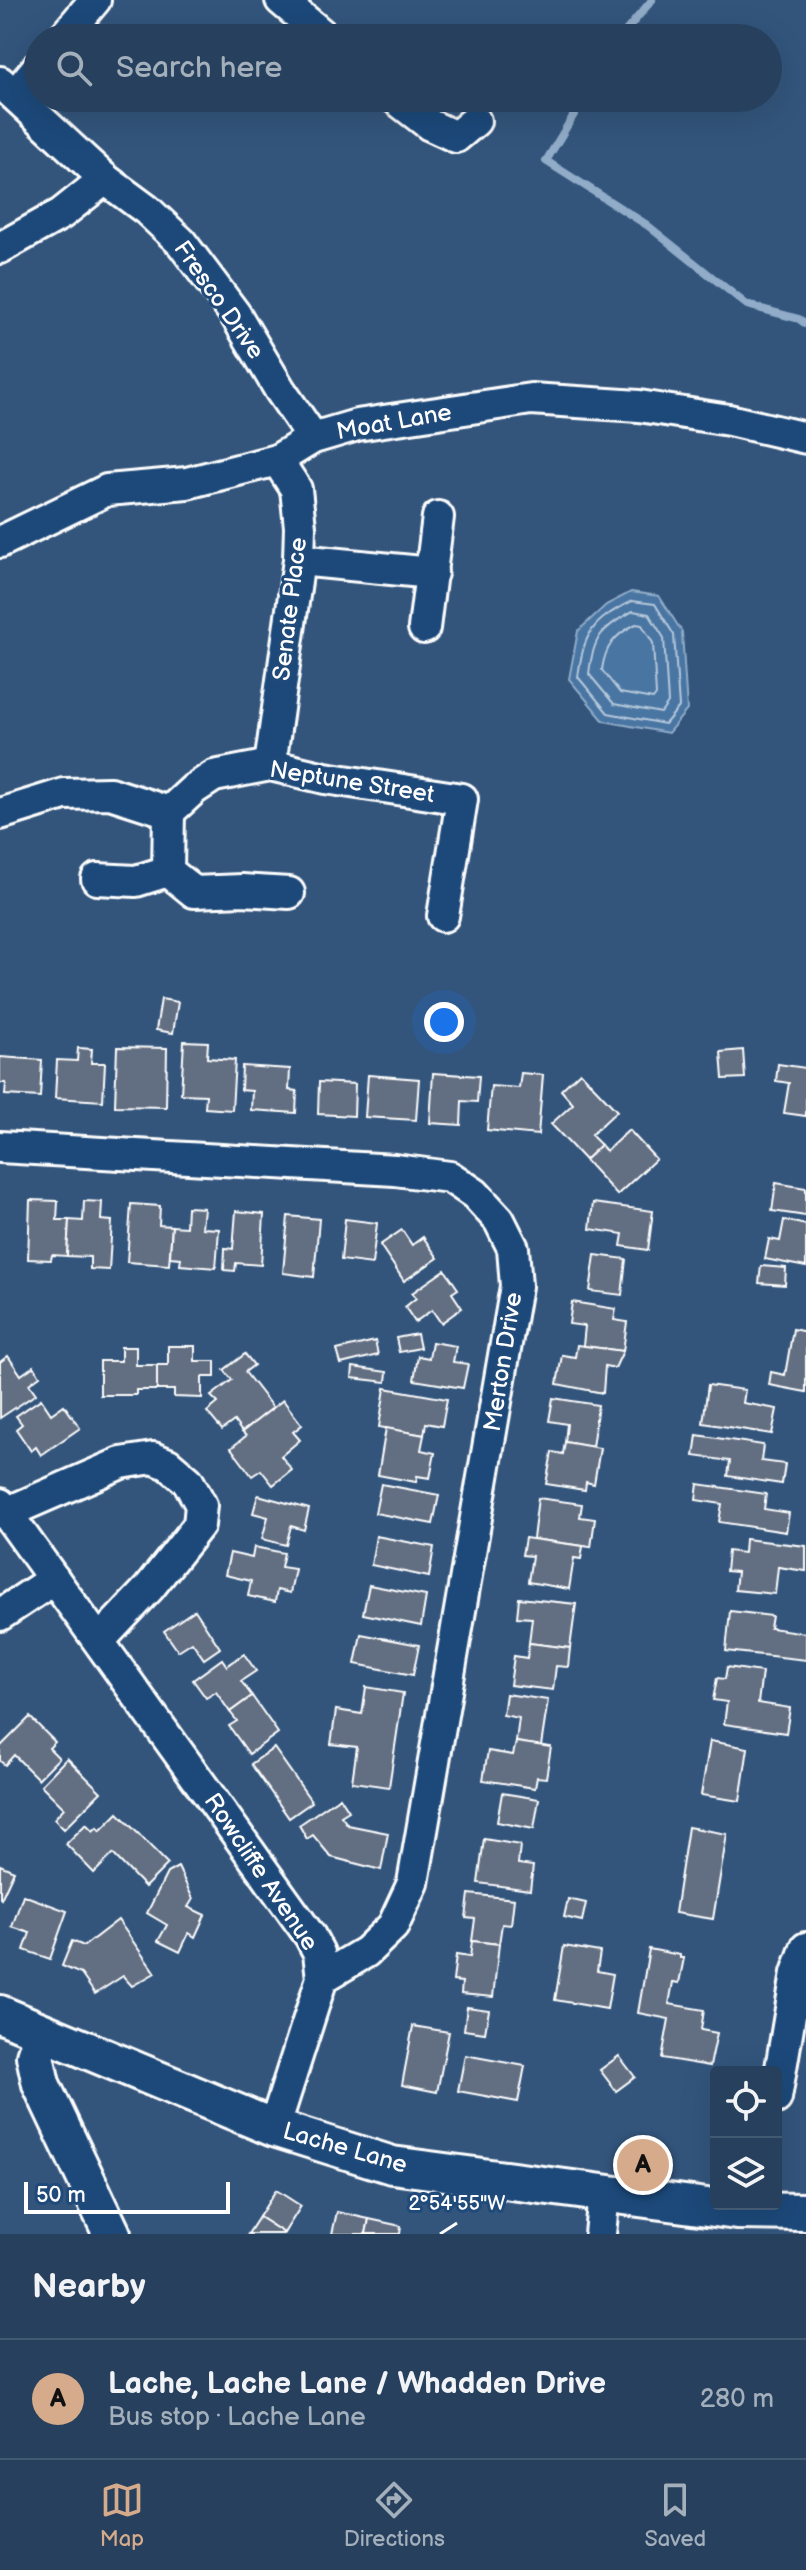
<!DOCTYPE html>
<html lang="en">
<head>
<meta charset="utf-8">
<style>
  body { margin:0; font-family:"Balsamiq Sans",sans-serif; background:#324b66; color:#f1f3f6 }
  .controls { position:absolute; right:24px; bottom:24px; display:grid; overflow:hidden; border-radius:8px; box-shadow:0 8px 32px #0002 }
  .controls button { width:72px; height:72px; display:grid; place-items:center; padding:0; border:0; border-bottom:2px solid #425972; background:#26405d; color:#f1f3f6; font:40px sans-serif }
  .scale { position:absolute; left:24px; bottom:20px; width:206px; box-sizing:border-box; padding-left:8px; border:4px solid #fff; border-top:0; font-size:22px; line-height:28px; white-space:nowrap; color:#fff; -webkit-text-stroke:6px #1f4a7a; paint-order:stroke }
  .you { position:absolute; left:444px; top:1022px; width:28px; height:28px; margin:-20px; border:6px solid #fff; border-radius:50%; background:#1a73e8; box-shadow:0 0 0 12px #1a73e833 }
  .badge { display:grid; place-items:center; width:52px; height:52px; border-radius:50%; background:#d6ab8b; color:#111; font-size:26px; font-weight:700 }
  .pin { position:absolute; translate:-50% -50%; border:4px solid #fff; box-shadow:0 2px 8px #0006 }
  .list { margin:0; padding:0; list-style:none }
  h2 { display:flex; justify-content:space-between; align-items:center; height:104px; margin:0; padding:0 32px; font-size:34px }
  h2 small { font-size:26px; font-weight:400; color:#a4afbc }
  .list li { display:grid; grid-template-columns:52px 1fr auto; gap:24px; align-items:center; box-sizing:border-box; height:120px; padding:0 32px; border-top:2px solid #425972 }
  .list b { display:block; font-size:30px; white-space:nowrap }
  .list p { margin:0; font-size:26px; white-space:nowrap; color:#a4afbc }
  .list em { font-size:26px; font-style:normal; color:#a4afbc }
  .icon { flex:none; width:44px; height:44px; fill:none; stroke:currentColor; stroke-width:2; stroke-linecap:round; stroke-linejoin:round }
  .map { position:relative; flex:none; width:806px; height:2234px; overflow:hidden }
  .search { position:absolute; background:#26405d; box-shadow:0 8px 32px #0002; left:24px; right:24px; top:24px; height:88px; display:flex; align-items:center; gap:20px; box-sizing:border-box; padding:0 28px; border-radius:44px; color:#a4afbc; font-size:30px }
  .sheet { height:224px; background:#26405d }
  nav { display:flex; justify-content:space-around; align-items:center; box-sizing:border-box; height:112px; border-top:2px solid #425972; background:#26405d; font-size:22px; color:#a4afbc }
  nav a { display:grid; justify-items:center; gap:4px }
  nav .on { color:#d6ab8b }
  .map>svg:first-child { display:block }
  .water { fill:#4875a3; stroke:#91acc8; stroke-width:2 }
  .lines { fill:none; stroke-linecap:round; stroke-linejoin:round }
  .shore { stroke:#b6c8da; stroke-width:2 }
  .stream { stroke:#91acc8; stroke-width:8 }
  .building { fill:#626e81; stroke:#fff; stroke-width:2 }
  .minor-casing { stroke:#fff; stroke-width:36 }
  .tertiary-casing { stroke:#fff; stroke-width:42 }
  .minor { stroke:#1f4a7a; stroke-width:30 }
  .tertiary { stroke:#1f4a7a; stroke-width:36 }
  .ticks { fill:none; stroke:#fff; stroke-width:3 }
  .labels { text-anchor:middle; dominant-baseline:central; stroke-width:6; stroke-linejoin:round; paint-order:stroke }
  .street-label { font-size:24px; fill:#fff; stroke:#1f4a7a }
  .ticks-label { font-size:20px; text-anchor:middle; fill:#fff; stroke:#1f4a7a; stroke-width:6; stroke-linejoin:round; paint-order:stroke }
</style>
</head>
<body>
<div class="map">
<svg width="806" height="2234" viewBox="0 0 806 2234">
  <rect width="100%" height="100%" fill="#33557c"/>
  <filter id="ink" filterUnits="userSpaceOnUse"><feTurbulence type="fractalNoise" baseFrequency=".0125" numOctaves="2"/><feDisplacementMap in="SourceGraphic" scale="16" xChannelSelector="R" yChannelSelector="G"/><feConvolveMatrix kernelMatrix="1 2 1 2 8 2 1 2 1" color-interpolation-filters="sRGB"/></filter>
  <g filter="url(#ink)">
    <path class="water" d="M631,592L659,596L682,632L687,710L668,733L604,721L569,679L578,631L606,605Z"/>
    <g class="lines">
      <g class="shore">
        <path d="M632,601L655,604L674,635L679,707L665,724L608,713L578,677C584,632 592,621 632,601Z"/>
        <path d="M633,611L649,614L664,638L668,703L661,713L614,704L589,674C593,638 600,629 633,611Z"/>
        <path d="M636,624L642,625L653,643L656,695L653,699L620,693L602,670C605,647 614,635 636,624Z"/>
      </g>
      <g class="stream">
        <path d="M620,38L652,0"/>
        <path d="M584,98L546,161L647,225L747,305L799,319L806,324"/>
      </g>
    </g>
    <g class="building">
      <path d="M161,999L178,1002L173,1033L156,1030Z"/>
      <path d="M184,1041L208,1042L207,1058L235,1060L232,1110L205,1108L206,1095L181,1094Z"/>
      <path d="M117,1047L167,1048L166,1107L115,1106Z"/>
      <path d="M78,1048L92,1049L91,1063H105L103,1101L55,1098L57,1060L77,1061Z"/>
      <path d="M743,1050L745,1078L723,1079L721,1052Z"/>
      <path d="M0,1057L42,1060L40,1097L5,1095L6,1083H0Z"/>
      <path d="M778,1064L806,1068V1116L784,1113L789,1083L776,1081Z"/>
      <path d="M242,1066L290,1069L289,1090L297,1091L296,1113L251,1110L252,1091L241,1090Z"/>
      <path d="M580,1072L617,1111L591,1135L601,1145L585,1160L551,1124L573,1104L561,1090Z"/>
      <path d="M433,1073L479,1076L477,1102L462,1101L461,1125L430,1123Z"/>
      <path d="M521,1073L543,1075L538,1135L487,1130L491,1086L519,1088Z"/>
      <path d="M368,1075L419,1079L416,1120L365,1117Z"/>
      <path d="M319,1082L355,1084L354,1116L318,1114Z"/>
      <path d="M629,1130L656,1159L617,1195L585,1160L601,1145L606,1151Z"/>
      <path d="M776,1183L806,1188V1216L772,1211Z"/>
      <path d="M30,1200L58,1201L57,1220H69L67,1256L52,1255L51,1260L28,1259Z"/>
      <path d="M84,1201L102,1202L101,1220L112,1221L109,1270L90,1269V1257L67,1256L69,1220L83,1221Z"/>
      <path d="M593,1203L653,1211L648,1250L621,1246L623,1234L590,1229Z"/>
      <path d="M131,1204L160,1206L159,1225L172,1226L169,1265L127,1262Z"/>
      <path d="M187,1207L204,1208L202,1228L219,1229L216,1268L180,1265L181,1258L170,1257L172,1226L186,1227Z"/>
      <path d="M236,1211L264,1214L261,1265L236,1263L235,1271L224,1270L225,1248L233,1249Z"/>
      <path d="M288,1216L319,1219L314,1277L283,1273Z"/>
      <path d="M345,1219L377,1223L372,1264L341,1260Z"/>
      <path d="M784,1220L806,1225V1267L765,1259L769,1239L780,1241Z"/>
      <path d="M402,1230L412,1245L423,1237L438,1258L404,1281L380,1245Z"/>
      <path d="M595,1255L626,1259L622,1295L590,1291Z"/>
      <path d="M761,1266L786,1268L785,1285L759,1283Z"/>
      <path d="M445,1270L458,1289L452,1293L462,1308L441,1323L432,1310L415,1322L405,1307L416,1298L412,1293Z"/>
      <path d="M572,1302L616,1309L614,1320L627,1322L623,1351L583,1346L585,1326L569,1324Z"/>
      <path d="M793,1329L806,1332V1392L769,1385L771,1372L785,1375Z"/>
      <path d="M417,1334L420,1348L399,1352L396,1338Z"/>
      <path d="M375,1341L378,1355L341,1364L337,1350Z"/>
      <path d="M432,1342L456,1346L453,1362L468,1364L463,1388L414,1380L418,1356L429,1358Z"/>
      <path d="M577,1345L623,1351L615,1368L605,1366L603,1393L557,1384L562,1355L575,1357Z"/>
      <path d="M168,1346H195V1361H215V1377H202V1398L174,1397V1390H157V1365H168Z"/>
      <path d="M121,1347H136V1365H157V1390H136V1395H100V1361H121Z"/>
      <path d="M245,1354L254,1365L245,1372L273,1408L242,1432L234,1421L222,1430L207,1412L218,1403L211,1396L232,1380L224,1370Z"/>
      <path d="M8,1356L21,1375L34,1366L40,1376L29,1384L36,1394L0,1418V1362Z"/>
      <path d="M353,1367L387,1372L386,1382L352,1378Z"/>
      <path d="M708,1385L745,1390L743,1403L777,1409L772,1434L703,1423Z"/>
      <path d="M385,1388L447,1399L442,1426L426,1423L424,1435L379,1427Z"/>
      <path d="M553,1398L598,1405L592,1447L565,1442L567,1424L549,1421Z"/>
      <path d="M41,1399L51,1414L64,1405L80,1428L41,1455L36,1447L31,1451L16,1429L22,1424L16,1416Z"/>
      <path d="M283,1400L302,1425L293,1432L300,1440L281,1456L292,1470L273,1485L261,1470L252,1476L231,1448L246,1436L242,1432Z"/>
      <path d="M386,1428L424,1435L421,1450L435,1453L430,1478L417,1476L416,1482L378,1475Z"/>
      <path d="M697,1435L763,1445L761,1461L785,1464L782,1484L728,1476L730,1461L694,1456Z"/>
      <path d="M565,1442L600,1448L594,1484L586,1482L585,1490L546,1484L552,1452L563,1454Z"/>
      <path d="M381,1484L439,1495L433,1524L375,1513Z"/>
      <path d="M698,1484L766,1494L764,1509L789,1513L786,1532L719,1522L722,1504L696,1500Z"/>
      <path d="M258,1495L309,1509L304,1530L291,1526L286,1545L262,1539L268,1517L253,1513Z"/>
      <path d="M538,1498L582,1504L580,1517L595,1519L591,1547L533,1539Z"/>
      <path d="M376,1536L434,1547L429,1577L371,1565Z"/>
      <path d="M525,1538L583,1546L581,1559L574,1558L569,1589L528,1582L532,1556L522,1555Z"/>
      <path d="M745,1539L806,1546V1571L778,1567L775,1594L735,1590L737,1572L726,1571L728,1551L744,1553Z"/>
      <path d="M254,1547L284,1553L281,1567L295,1569L290,1593L277,1590L275,1602L248,1596L251,1581L225,1575L230,1553L252,1558Z"/>
      <path d="M369,1585L426,1596L421,1626L363,1614Z"/>
      <path d="M519,1598L576,1604L570,1648L529,1643L532,1618L517,1617Z"/>
      <path d="M195,1610L220,1648L204,1659L192,1642L178,1651L164,1631Z"/>
      <path d="M730,1611L772,1616L770,1628L806,1633V1660L726,1651Z"/>
      <path d="M361,1634L419,1645L413,1675L355,1664Z"/>
      <path d="M529,1643L570,1648L568,1667L556,1666L553,1690L510,1685L514,1656L527,1658Z"/>
      <path d="M244,1654L256,1671L241,1681L252,1696L230,1712L216,1692L206,1698L193,1680L222,1659L227,1666Z"/>
      <path d="M727,1667L762,1672L758,1703L790,1708L786,1733L724,1724L727,1702L713,1700L717,1678L725,1679Z"/>
      <path d="M366,1687L403,1693L389,1787L352,1782L357,1747L331,1744L336,1710L362,1714Z"/>
      <path d="M506,1694L548,1700L541,1746L516,1742L519,1718L503,1715Z"/>
      <path d="M252,1696L278,1733L249,1754L229,1726L237,1721L230,1712Z"/>
      <path d="M30,1717L55,1742L49,1748L59,1758L38,1779L14,1755L5,1765L0,1761V1747Z"/>
      <path d="M710,1741L748,1748L740,1801L701,1795Z"/>
      <path d="M516,1742L551,1747L546,1778L537,1777L535,1788L483,1780L488,1751L513,1755Z"/>
      <path d="M274,1748L312,1802L289,1818L251,1764Z"/>
      <path d="M67,1758L101,1792L64,1829L54,1819L64,1808L41,1785Z"/>
      <path d="M502,1793L539,1799L534,1829L497,1822Z"/>
      <path d="M340,1797L349,1811L341,1816L348,1825L388,1833L381,1870L331,1857L313,1835L307,1839L299,1825Z"/>
      <path d="M118,1813L168,1864L145,1887L113,1854L94,1873L66,1844L86,1824L93,1831L97,1827L100,1831Z"/>
      <path d="M688,1827L727,1834L713,1919L675,1913Z"/>
      <path d="M484,1839L520,1845L518,1864L533,1866L530,1890L478,1883Z"/>
      <path d="M0,1865L14,1871L1,1899L0,1898Z"/>
      <path d="M178,1867L193,1899L188,1907L205,1915L195,1937L189,1933L180,1952L158,1941L167,1925L147,1913L167,1873Z"/>
      <path d="M469,1894L514,1899L511,1925L502,1924L499,1944L472,1941L475,1919L466,1918Z"/>
      <path d="M23,1895L67,1911L50,1959L24,1950L30,1933L12,1927Z"/>
      <path d="M568,1899L586,1903L582,1921L564,1917Z"/>
      <path d="M118,1920L155,1973L132,1986L123,1976L95,1994L81,1974L62,1966L72,1941L84,1946Z"/>
      <path d="M472,1941L499,1944L493,1997L461,1994L462,1982L453,1981L456,1955L470,1957Z"/>
      <path d="M564,1946L600,1952L597,1971L613,1974L607,2009L555,2000Z"/>
      <path d="M649,1949L680,1955V1958H684L679,1983L673,1982L669,2004L704,2010L701,2030L717,2033L710,2066L662,2058L669,2019L638,2013Z"/>
      <path d="M467,2007L489,2010L485,2033L464,2030Z"/>
      <path d="M413,2026L449,2032L437,2092L402,2085Z"/>
      <path d="M465,2055L525,2066L518,2102L458,2091Z"/>
      <path d="M619,2056L635,2077L616,2091L600,2070Z"/>
      <path d="M276,2190L301,2206L284,2233L259,2217Z"/>
      <path d="M337,2212L369,2219L366,2234H332Z"/>
      <path d="M259,2217L284,2233L283,2234H248Z"/>
      <path d="M369,2219L401,2226L400,2234H366Z"/>
    </g>
    <g class="lines">
      <defs>
        <g id="minor">
          <path d="M281,0L326,38"/>
          <path d="M63,38L95,0"/>
          <path d="M0,82L105,179L147,210L181,242L235,314L280,390L313,438"/>
          <path d="M15,95L38,67"/>
          <path d="M395,98L430,125L456,137L475,121"/>
          <path d="M0,248L61,214L105,179"/>
          <path d="M0,542L107,490L187,483L277,460L313,438L357,425L531,399L639,406L729,420L806,438"/>
          <path d="M299,560L432,573"/>
          <path d="M424,628L438,517"/>
          <path d="M270,765L299,560L300,527L296,489L277,460"/>
          <path d="M169,812L168,871L194,892L242,890L289,893"/>
          <path d="M0,814L64,794L110,793L169,812L194,789L214,776L270,765L325,778L462,799L443,916"/>
          <path d="M97,879L136,881L168,871"/>
          <path d="M0,1147L395,1170L450,1177L475,1194L499,1220L513,1248L516,1286L413,1883L393,1926L366,1952L322,1978"/>
          <path d="M0,1504L310,1936L319,1953L322,1978L274,2128"/>
          <path d="M6,1513L121,1463L153,1458L168,1464L188,1481L201,1505L199,1525L149,1588L99,1641"/>
          <path d="M0,1615L54,1579"/>
          <path d="M776,2098L797,1973L806,1948"/>
          <path d="M600,2234L604,2194"/>
        </g>
        <g id="tertiary">
          <path d="M0,2014L274,2128L392,2165L737,2211L806,2212"/>
          <path d="M43,2033L35,2056L41,2084L112,2234"/>
        </g>
      </defs>
      <use href="#minor" class="minor-casing"/>
      <use href="#tertiary" class="tertiary-casing"/>
      <use href="#minor" class="minor"/>
      <use href="#tertiary" class="tertiary"/>
    </g>
  </g>
  <path class="ticks" d="M440,2234L457,2223"/>
  <g class="labels">
    <g class="street-label">
      <text transform="translate(219 300) rotate(55)">Fresco Drive</text>
      <text transform="translate(394 422) rotate(-10)">Moat Lane</text>
      <text transform="translate(290 609) rotate(-83)">Senate Place</text>
      <text transform="translate(352 782) rotate(9)">Neptune Street</text>
      <text transform="translate(503 1362) rotate(-81)">Merton Drive</text>
      <text transform="translate(261 1872) rotate(56)">Rowcliffe Avenue</text>
      <text transform="translate(345 2148) rotate(16)">Lache Lane</text>
    </g>
  </g>
  <g class="ticks-label">
    <text x="457" y="2210">2°54'55"W</text>
  </g>
</svg>
<div class="controls">
<button><svg class="icon" aria-label="locate" viewBox="0 0 24 24"><circle cx="12" cy="12" r="6"/><path d="M12 2v4M12 18v4M2 12h4M18 12h4"/></svg></button>
<button><svg class="icon" aria-label="layers" viewBox="0 0 24 24"><path d="M12 4l9 5-9 5-9-5zM3 14l9 5 9-5"/></svg></button>
</div>
<div class="scale">50 m</div>
<div class="you"></div>
<div class="pin badge" style="left:643px;top:2165px">A</div>
<div class="search"><svg class="icon" aria-label="search" viewBox="0 0 24 24"><circle cx="10" cy="10" r="6"/><path d="M15 15l6 6"/></svg>Search here</div>
</div>
<section class="sheet">
<h2>Nearby<small></small></h2>
<ul class="list">
<li><span class="badge">A</span><div><b>Lache, Lache Lane / Whadden Drive</b><p>Bus stop · Lache Lane</p></div><em>280 m</em></li>
</ul>
</section>
<nav>
<a class="on"><svg class="icon" aria-label="map" viewBox="0 0 24 24"><path d="M3 6l6-2 6 2 6-2v14l-6 2-6-2-6 2zM9 4v14M15 6v14"/></svg>Map</a>
<a><svg class="icon" aria-label="directions" viewBox="0 0 24 24"><path d="M12 3l9 9-9 9-9-9zM9 14v-3h6M13 9l2 2-2 2"/></svg>Directions</a>
<a><svg class="icon" aria-label="saved" viewBox="0 0 24 24"><path d="M7 4h10v16l-5-4-5 4z"/></svg>Saved</a>
</nav>
</body>
</html>
